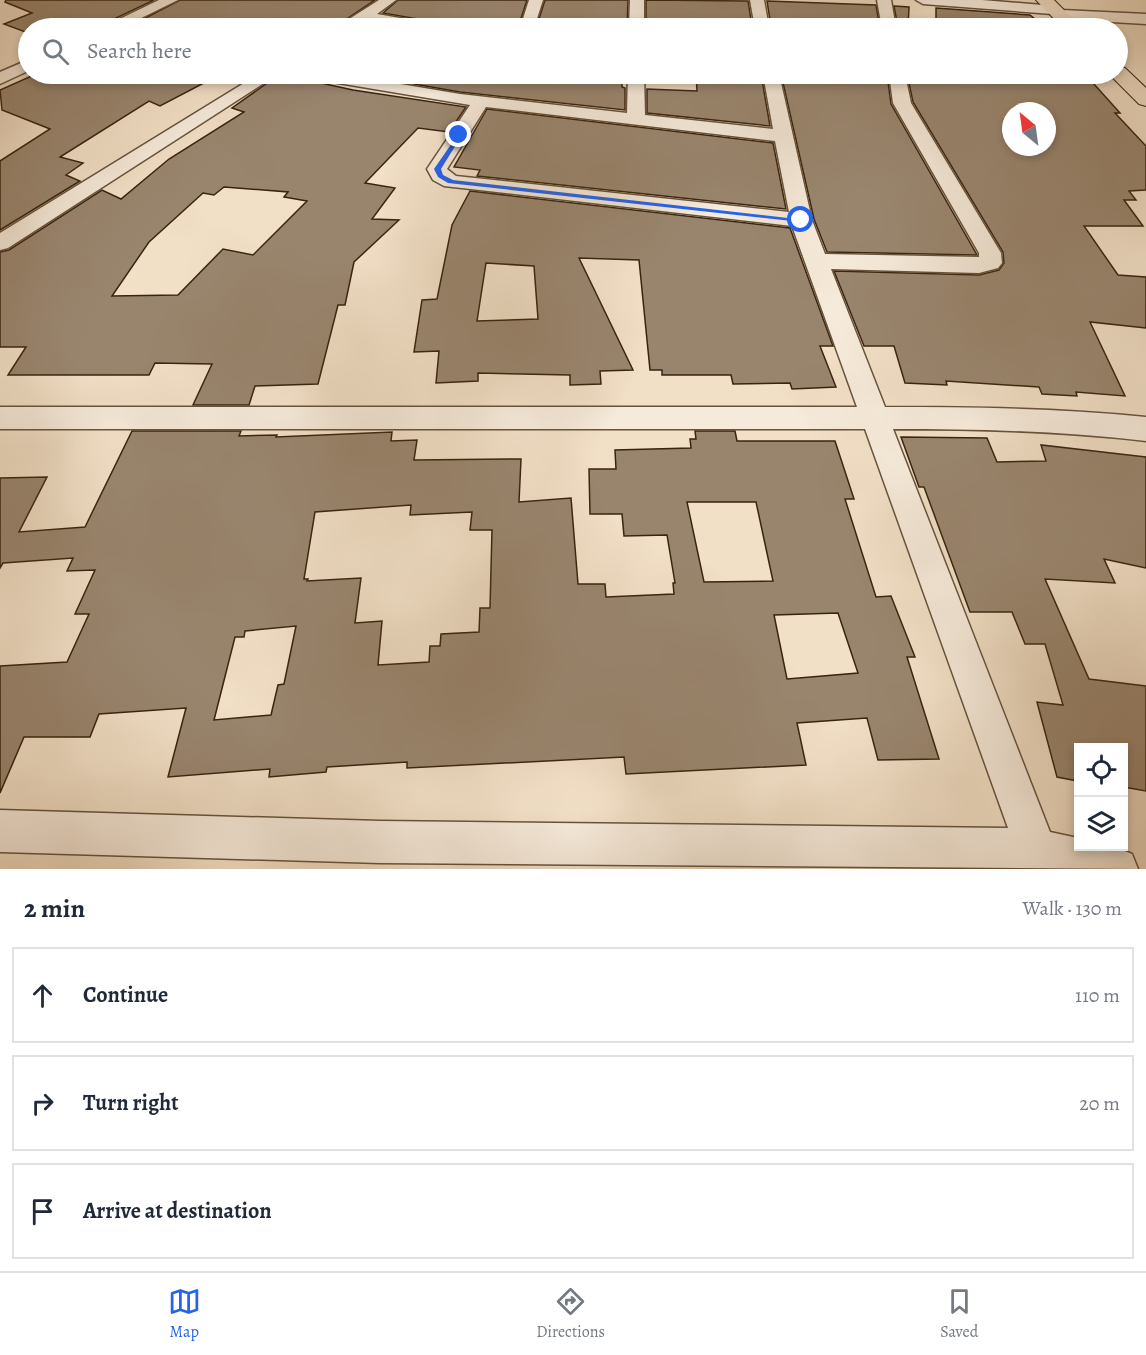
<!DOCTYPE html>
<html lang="en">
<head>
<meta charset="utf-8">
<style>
  body { margin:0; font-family:Alegreya,serif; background:#f2f2f3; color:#1f2937 }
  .controls { position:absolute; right:18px; bottom:18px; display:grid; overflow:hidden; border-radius:0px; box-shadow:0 3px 9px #0003 }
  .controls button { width:54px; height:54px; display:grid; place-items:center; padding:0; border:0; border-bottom:2px solid #e0e1e3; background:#fff; color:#1f2937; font:30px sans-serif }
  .compass { position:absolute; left:1002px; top:102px; width:54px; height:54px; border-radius:50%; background:#fff; box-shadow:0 3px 9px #0003; rotate:331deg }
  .stop { position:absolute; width:18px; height:18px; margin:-14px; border:4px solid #2563eb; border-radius:50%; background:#fff }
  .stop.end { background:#2563eb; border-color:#fff; box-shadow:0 2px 6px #0008 }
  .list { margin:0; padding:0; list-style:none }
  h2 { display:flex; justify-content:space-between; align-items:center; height:78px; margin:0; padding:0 24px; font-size:26px }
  h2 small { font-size:20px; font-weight:400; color:#747a83 }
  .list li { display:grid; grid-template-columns:39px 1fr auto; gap:18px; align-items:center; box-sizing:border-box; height:96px; margin:0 12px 12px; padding:0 12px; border:2px solid #e0e1e3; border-radius:0px }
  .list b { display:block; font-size:22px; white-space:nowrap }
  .list em { font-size:20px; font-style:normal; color:#747a83 }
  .icon { flex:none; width:33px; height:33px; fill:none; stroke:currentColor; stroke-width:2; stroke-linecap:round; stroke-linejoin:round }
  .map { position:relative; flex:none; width:1146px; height:869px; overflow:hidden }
  .search { position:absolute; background:#fff; box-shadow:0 3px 9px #0003; left:18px; right:18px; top:18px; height:66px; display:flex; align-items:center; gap:15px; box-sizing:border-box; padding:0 21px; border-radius:33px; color:#747a83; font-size:22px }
  .sheet { height:402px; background:#fff }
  nav { display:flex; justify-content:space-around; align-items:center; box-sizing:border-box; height:84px; border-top:2px solid #e0e1e3; background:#fff; font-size:16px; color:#747a83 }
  nav a { display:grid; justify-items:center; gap:3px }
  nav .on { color:#2563eb }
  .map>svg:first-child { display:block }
  .building { fill:#99856e; stroke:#39240f; stroke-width:1.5; fill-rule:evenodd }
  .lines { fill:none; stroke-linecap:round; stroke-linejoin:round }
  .street-casing { stroke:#67533d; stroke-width:3 }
  .highway-casing { stroke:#39240f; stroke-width:2 }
  .street { fill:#f6eada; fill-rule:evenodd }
  .highway { fill:#f1dfc6; fill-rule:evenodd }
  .route { fill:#2563eb }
</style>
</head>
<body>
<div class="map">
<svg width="1146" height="869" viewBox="0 0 1146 869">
  <rect width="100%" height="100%" fill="#f1dfc6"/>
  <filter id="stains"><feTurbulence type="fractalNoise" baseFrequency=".00333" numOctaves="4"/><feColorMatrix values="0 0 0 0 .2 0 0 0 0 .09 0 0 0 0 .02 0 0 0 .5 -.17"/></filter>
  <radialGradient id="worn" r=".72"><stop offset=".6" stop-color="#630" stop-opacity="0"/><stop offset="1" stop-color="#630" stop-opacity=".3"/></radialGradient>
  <g class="building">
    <path d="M6,0H154L112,20L107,19L88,27L75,22L60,28H28V33L4,24L32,13L5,2Z"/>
    <path d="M180,0H375L333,28H138L130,26Z"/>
    <path d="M398,0H527L518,28H446L429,21L383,13Z"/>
    <path d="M545,0H628L627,28H536Z"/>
    <path d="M646,0L748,1L752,26L744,25V28H646Z"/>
    <path d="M767,1L876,5L880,28L771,26Z"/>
    <path d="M894,6L909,7L908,28H898Z"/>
    <path d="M936,8L1030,15L1046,28H936Z"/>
    <path d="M36,74H221L160,106L149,101L60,157L83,163L66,175L80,181L0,230V161L50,129L2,110L0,90Z"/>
    <path d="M280,74L353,90L466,107L449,132L418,128L365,183L395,188L372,219L399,220L354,262L345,305H338L318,384L255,386L249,405H193L212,364L155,363L149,375H8L26,347H0V252L9,250L102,190L121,199L169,159L244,112L232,108ZM224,187L288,192L284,197L307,201L253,255L223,249L178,295L112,296L149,242L203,193L214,195Z"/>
    <path d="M371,74H489L552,80L553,77L592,80V74H622V87L625,88V110L460,92L368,76Z"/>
    <path d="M696,74H761L770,126L647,113V89L697,91Z"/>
    <path d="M781,74H887L891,104L977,255L827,252L814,219Z"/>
    <path d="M907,74H1085L1120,113H1115L1146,146V190L1129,191L1136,200H1124L1143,226H1084L1118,275L1146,277V328L1090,322L1125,396L1076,392L1077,396L1042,394L1039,387L946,381L947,385L905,383L894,346H864L834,271L979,275L999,270L1004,263L1003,252L913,102ZM1011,111H1047V147H1011Z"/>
    <path d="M487,109L773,143L786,209L477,176L480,170L454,167Z"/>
    <path d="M470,191L790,228L833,346H820L836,387L792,389L790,383L733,384L731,375H662V370H650L639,260L579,258L633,370L600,371L601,384L570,385V375L478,373V381L436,383L439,351L414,352L422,300L437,299L452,225ZM486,263L534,266L538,319L477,321Z"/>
    <path d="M132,431H241L239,436L277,435L276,437L392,432L391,441L417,440L414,460L521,459L519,502L571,498L578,584H605L606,597L674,594L673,583H675L667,535L624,536L622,514H590L589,469H616L615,450L691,448L690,439H696L695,431H735L737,441H835L854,499H845L876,597L891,596L915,657H907L939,759L878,760L867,718L797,723L806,765L626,774L624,757L407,768V762L327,767L326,772L269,777L270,769L168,777L186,708L99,714L90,737H24L0,793V666L67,662L89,614H75L95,570L67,571L73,558L3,563L0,568V478L47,477L19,532L85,527ZM687,502H756L773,581L704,582ZM411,505L410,515L472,512L470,530H492L490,608H480L479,632L441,634L440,646H430L429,662L378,665L382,621L355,623L361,578L307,581L308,579H304L315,512ZM838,613L858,673L787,679L774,615ZM296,626L284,684L278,685L271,715L214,720L235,637H244L245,631Z"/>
    <path d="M901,437L987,438L997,462L1046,461L1041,445L1146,457V568L1104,559L1115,583L1045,579L1089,679L1146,686V791L1124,787V747H1078V781L1057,777L1037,702L1063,705L1045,644H1025L1012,612H970L924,487H919Z"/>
  </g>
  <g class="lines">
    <defs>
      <g id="street">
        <path d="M159,0H178L121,28H101Z"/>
        <path d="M379,0H396L377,14L429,23L437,28H406L365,21L353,28H335Z"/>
        <path d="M529,0H543L534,28H520Z"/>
        <path d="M630,0H644V28H629Z"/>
        <path d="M750,0H764L769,28H755Z"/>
        <path d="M877,0H891L896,28H882Z"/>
        <path d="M916,0H982L1055,6L1062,10L1146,14V24L1059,19L1052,14L923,4Z"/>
        <path d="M28,60V71L0,84V72Z"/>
        <path d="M259,74H278L8,248L0,250V233Z"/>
        <path d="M306,74H341L460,94L627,113L628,74H644L645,115L773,129L763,74H779L812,220L825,254L979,257V253L893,103L889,74H905L911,103L1001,253L1002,263L998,268L979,273L831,269L885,407C972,407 1059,408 1146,417V441C1062,431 978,429 893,429L1050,832L1078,838V846H1112L1132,854L1138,869L380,863L0,852V810L380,821L1008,828L865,429H0V407H857L792,226L444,186L433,180L427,169L470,105L314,79ZM486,107L775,141L789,212L456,176L447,169Z"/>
      </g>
      <g id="highway">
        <path d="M1036,0H1054L1082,28H1063Z"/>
        <path d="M1118,66L1125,68L1146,88V106L1139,104L1109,74H1118Z"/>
      </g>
    </defs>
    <use href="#street" class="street-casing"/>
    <use href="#highway" class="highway-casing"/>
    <use href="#street" class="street"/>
    <use href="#highway" class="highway"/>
  </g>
  <path class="route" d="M459,133L462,135L441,169L443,175L453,180L805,220L801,222L448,183L438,177L434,169Z"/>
  <rect width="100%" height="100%" filter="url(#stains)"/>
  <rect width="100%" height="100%" fill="url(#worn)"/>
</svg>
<div class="controls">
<button><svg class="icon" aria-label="locate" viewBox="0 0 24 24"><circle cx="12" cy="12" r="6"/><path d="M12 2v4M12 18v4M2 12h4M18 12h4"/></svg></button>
<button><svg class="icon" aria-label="layers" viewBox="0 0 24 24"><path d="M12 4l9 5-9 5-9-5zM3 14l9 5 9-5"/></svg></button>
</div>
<svg class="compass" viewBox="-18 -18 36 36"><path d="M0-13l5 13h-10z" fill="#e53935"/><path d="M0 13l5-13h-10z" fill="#747a83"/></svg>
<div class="stop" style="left:801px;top:220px"></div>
<div class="stop end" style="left:459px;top:135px"></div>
<div class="search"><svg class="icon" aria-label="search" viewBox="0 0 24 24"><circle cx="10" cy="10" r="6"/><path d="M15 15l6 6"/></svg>Search here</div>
</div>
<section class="sheet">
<h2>2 min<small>Walk · 130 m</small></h2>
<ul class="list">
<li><svg class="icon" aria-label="ahead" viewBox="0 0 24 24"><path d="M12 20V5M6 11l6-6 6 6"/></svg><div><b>Continue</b></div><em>110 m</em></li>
<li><svg class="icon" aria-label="right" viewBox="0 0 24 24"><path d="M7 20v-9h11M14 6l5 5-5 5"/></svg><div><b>Turn right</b></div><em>20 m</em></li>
<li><svg class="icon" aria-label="arrive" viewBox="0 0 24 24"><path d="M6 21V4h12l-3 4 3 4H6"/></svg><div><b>Arrive at destination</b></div></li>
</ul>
</section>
<nav>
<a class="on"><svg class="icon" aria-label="map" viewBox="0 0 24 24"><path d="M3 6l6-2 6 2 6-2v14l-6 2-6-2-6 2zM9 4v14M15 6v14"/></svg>Map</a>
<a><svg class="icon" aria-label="directions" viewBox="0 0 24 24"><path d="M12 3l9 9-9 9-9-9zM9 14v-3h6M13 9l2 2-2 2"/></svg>Directions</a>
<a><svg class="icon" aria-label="saved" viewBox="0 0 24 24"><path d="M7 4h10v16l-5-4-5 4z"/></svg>Saved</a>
</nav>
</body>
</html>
